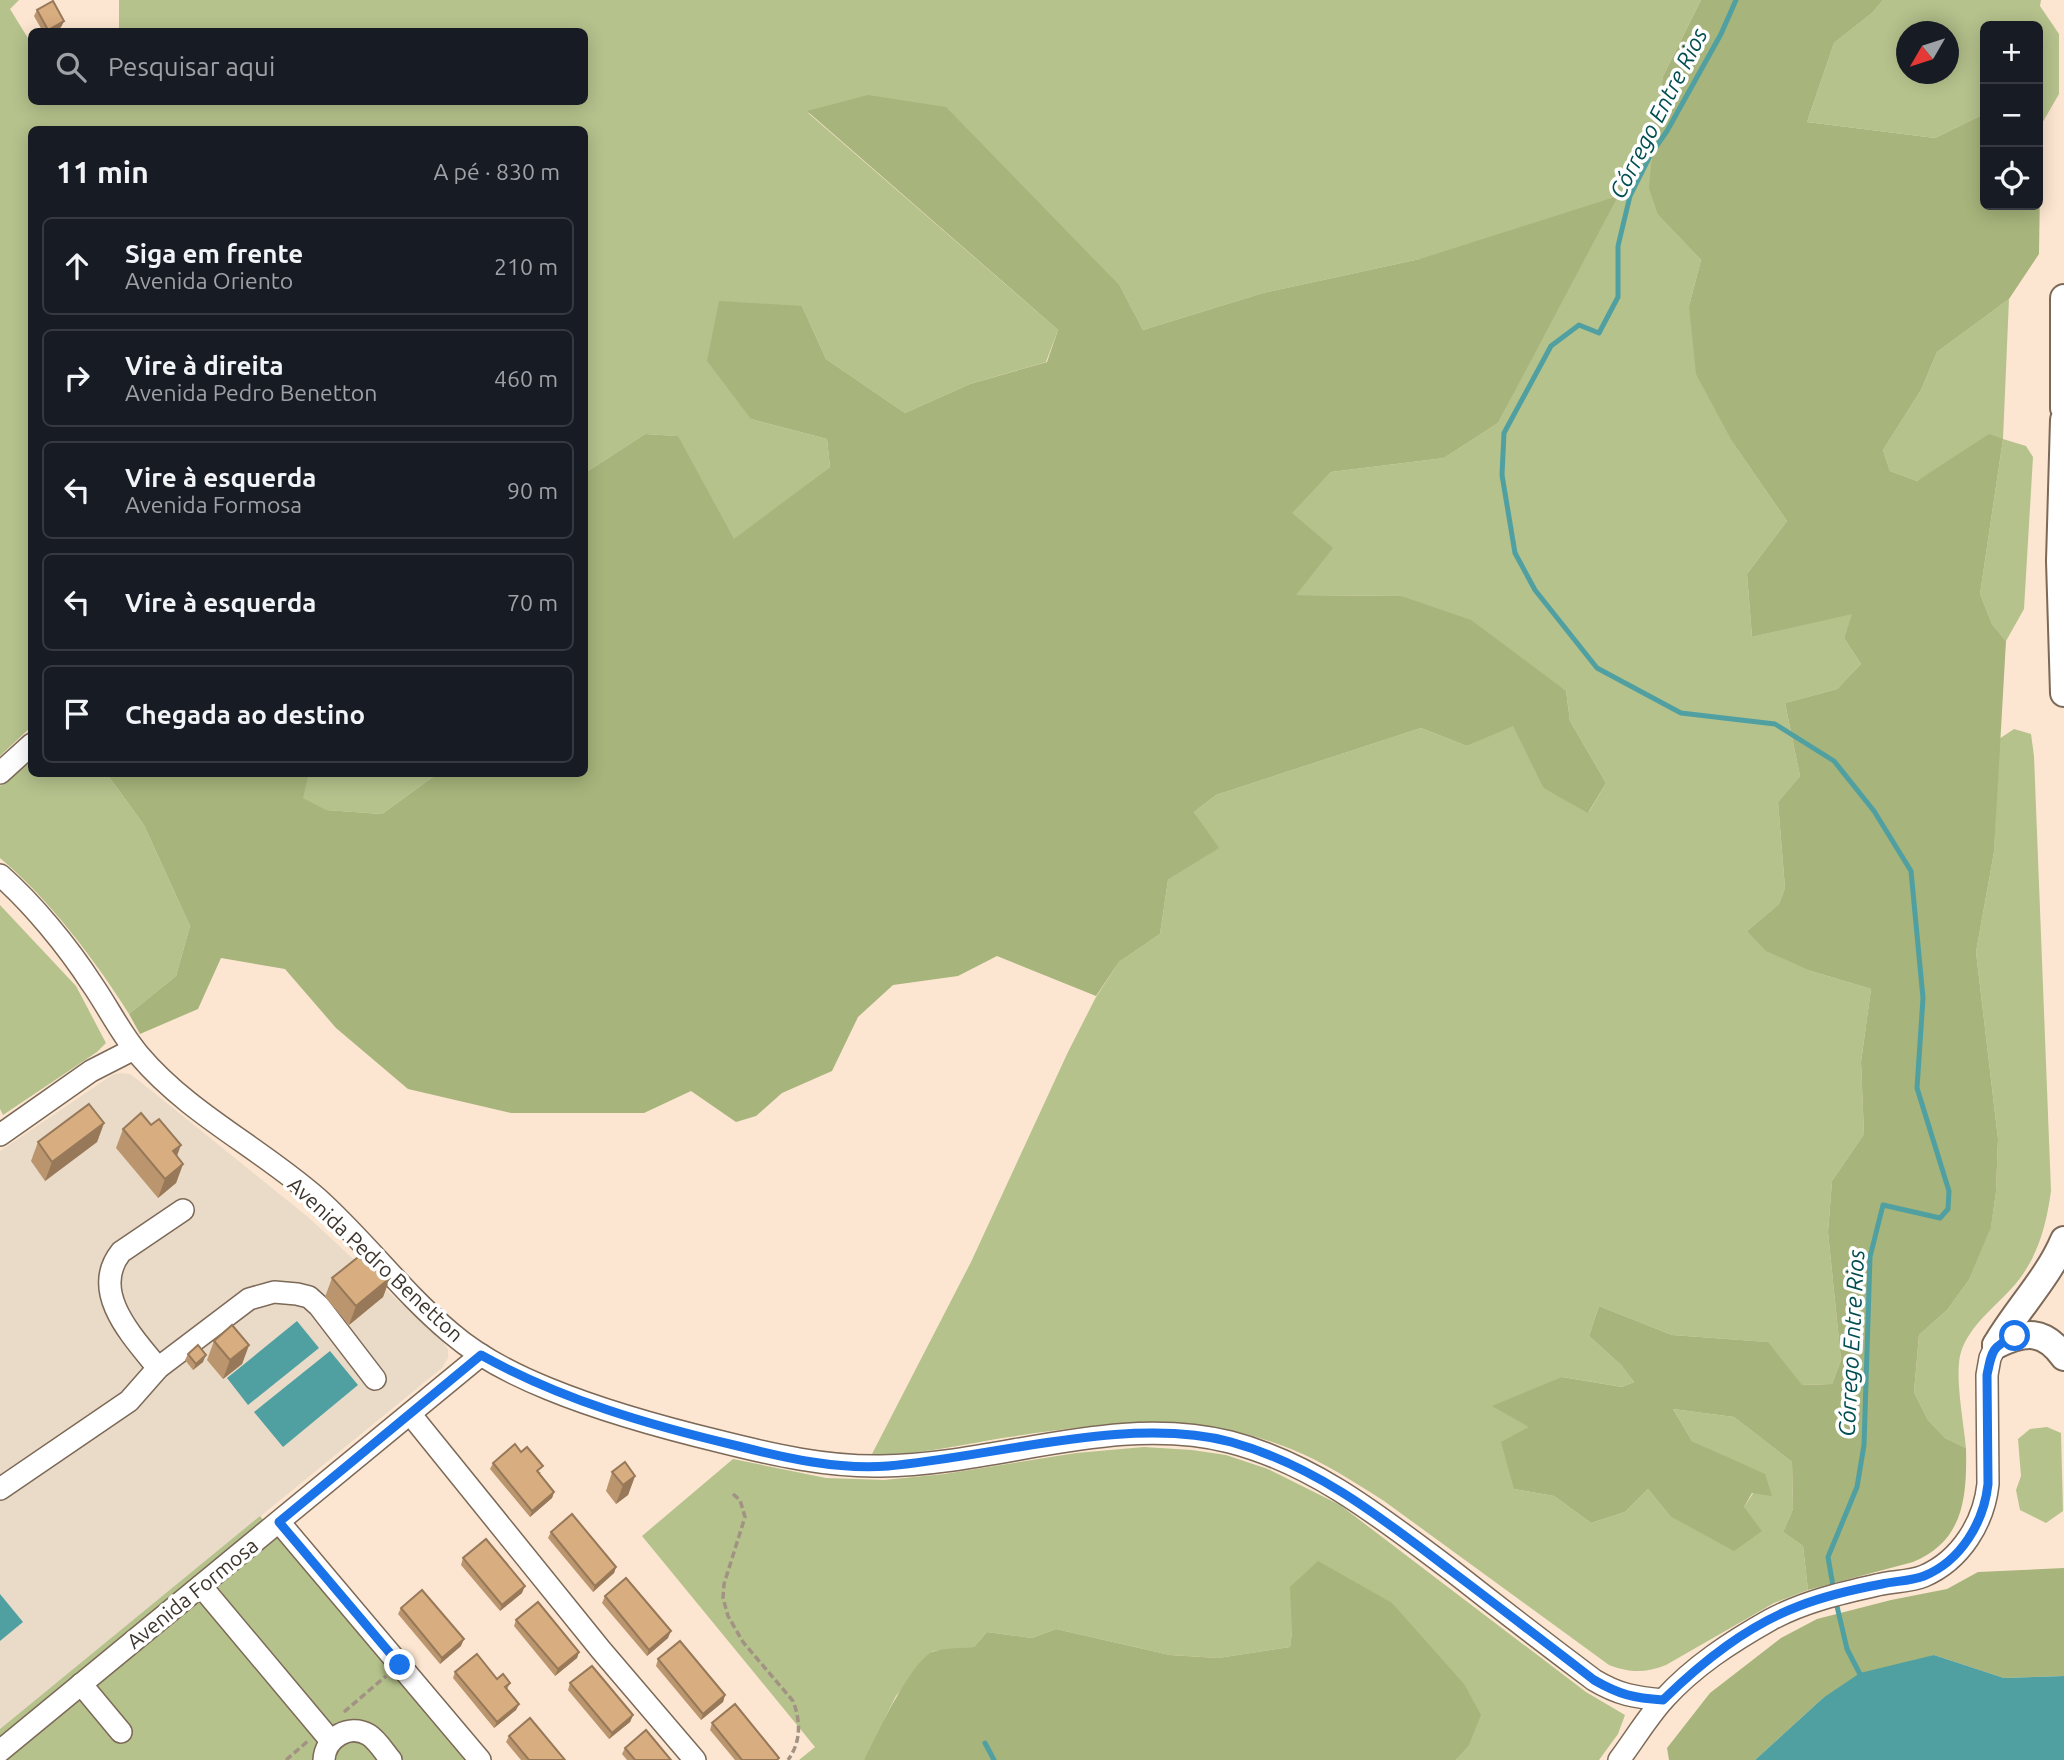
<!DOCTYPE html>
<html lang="pt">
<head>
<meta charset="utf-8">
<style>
  body { margin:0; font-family:Ubuntu,sans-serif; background:#20242c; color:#f1f3f6 }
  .controls { position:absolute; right:21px; top:21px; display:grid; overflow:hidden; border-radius:10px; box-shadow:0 4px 18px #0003 }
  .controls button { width:63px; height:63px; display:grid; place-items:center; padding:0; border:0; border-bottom:2px solid #363941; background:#171b24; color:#f1f3f6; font:35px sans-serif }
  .compass { position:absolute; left:1896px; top:21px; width:63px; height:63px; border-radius:50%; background:#171b24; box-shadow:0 4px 18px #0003; rotate:231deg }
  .stop { position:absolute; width:21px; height:21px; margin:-16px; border:5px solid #1a73e8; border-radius:50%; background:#fff }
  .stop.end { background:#1a73e8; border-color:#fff; box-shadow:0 2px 7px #0008 }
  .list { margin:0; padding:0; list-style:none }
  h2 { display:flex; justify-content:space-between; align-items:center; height:91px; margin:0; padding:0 28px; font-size:30px }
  h2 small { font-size:23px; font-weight:400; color:#9ea1a6 }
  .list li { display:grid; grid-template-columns:46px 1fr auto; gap:21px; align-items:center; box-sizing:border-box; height:98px; margin:0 14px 14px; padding:0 14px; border:2px solid #363941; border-radius:10px }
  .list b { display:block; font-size:26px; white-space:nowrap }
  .list p { margin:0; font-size:23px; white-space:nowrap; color:#9ea1a6 }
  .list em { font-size:23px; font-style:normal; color:#9ea1a6 }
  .icon { flex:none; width:38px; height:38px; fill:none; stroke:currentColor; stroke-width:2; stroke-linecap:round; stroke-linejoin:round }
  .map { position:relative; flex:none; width:2064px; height:1760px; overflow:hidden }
  .search { position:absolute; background:#171b24; box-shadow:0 4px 18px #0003; left:28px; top:28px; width:560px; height:77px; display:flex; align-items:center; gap:18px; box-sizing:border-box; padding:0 24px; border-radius:10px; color:#9ea1a6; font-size:26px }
  .panel { position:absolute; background:#171b24; box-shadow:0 4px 18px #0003; left:28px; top:126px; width:560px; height:651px; border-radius:10px }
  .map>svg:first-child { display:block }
  .industrial { fill:#eadbc8 }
  .green { fill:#b5c28c; fill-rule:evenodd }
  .forest { fill:#a7b47b }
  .water { fill:#50a0a2 }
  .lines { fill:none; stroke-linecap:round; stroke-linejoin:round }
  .stream { stroke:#50a0a2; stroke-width:5 }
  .minor-casing { stroke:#7c6957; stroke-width:24 }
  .major-casing { stroke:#7c6957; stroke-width:30 }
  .path { stroke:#a29283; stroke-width:3.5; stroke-dasharray:7 3.5; stroke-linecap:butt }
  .minor { stroke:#fff; stroke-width:21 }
  .major { stroke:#fff; stroke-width:26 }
  .wall { fill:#ba956e }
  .shaded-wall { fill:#97795a }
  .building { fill:#d8ad80; stroke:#97795a; stroke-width:2 }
  .route { stroke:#1a73e8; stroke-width:9 }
  .labels { text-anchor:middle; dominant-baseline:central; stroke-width:7; stroke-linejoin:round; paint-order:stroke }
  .street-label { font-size:21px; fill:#3e352d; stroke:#fff }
  .water-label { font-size:23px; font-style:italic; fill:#024e51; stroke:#fff }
</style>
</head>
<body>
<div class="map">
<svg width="2064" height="1760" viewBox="0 0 2064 1760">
  <rect width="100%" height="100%" fill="#fce6d1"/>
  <path class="industrial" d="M120,1073L130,1074L142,1083L308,1217L443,1342L448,1349V1358L442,1368L0,1729V1151L112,1075Z"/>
  <g class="green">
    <path d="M0,0H19L10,9L31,43L32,102H584V32L119,31V0H1701L1663,76L1651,154L1658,215L1701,260L1689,306L1733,443L1787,521L1747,574L1752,637L1853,613L1844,638L1861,664L1837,689L1785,703L1800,776L1778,802L1785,888L1779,904L1747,931L1811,971L1871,989L1861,1062L1864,1134L1832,1181L1828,1232L1841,1360L1832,1384L1801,1385L1767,1342L1672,1335L1599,1306L1589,1336L1621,1365L1634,1382L1622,1387L1562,1377L1530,1427L1514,1489L1554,1496L1591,1523L1625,1512L1648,1489L1670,1516L1744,1507L1765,1475L1692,1441L1673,1409L1734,1417L1792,1462L1793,1509L1783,1532L1803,1546L1808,1590L1774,1603L1666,1665C1645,1673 1631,1673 1609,1665L1384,1501C1354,1482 1324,1462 1291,1449C1194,1410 1109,1422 1009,1437C964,1444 917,1456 872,1454L971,1262L1068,1052L1096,997L1119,962L1160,934L1168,880L1218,848L1194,812L1216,795L1421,728L1467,746L1513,725L1543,788L1589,812L1606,783L1570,721L1566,691L1401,596L1295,595L1291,513L1331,472L1444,458L1498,423L1530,361L1420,259L1263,293L1143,330L1120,286L807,112L1058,330L1046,362L970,384L905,413L826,359L802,306L751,419L827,439L830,467L734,540L677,436L645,434L585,473L584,130H32L31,727L0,756Z"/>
    <path d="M1883,0H2041L2040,6L2059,34V94L2041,125L2040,189L2038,187V26H1985V116L1982,115L1935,138L1807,122L1834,43L1872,13ZM1906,32H1948V74H1906Z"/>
    <path d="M2009,299L2003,439L2026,446L2033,457L2024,609L2006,641L1992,624L1980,594L2003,439L1941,467L1917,481L1890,471L1883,450L1921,390L1937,352Z"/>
    <path d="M2014,729L2031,734L2034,756L2051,1191C2046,1227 2037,1261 2011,1289C1994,1308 1970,1325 1961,1352C1954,1374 1964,1424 1966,1448L1945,1438L1928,1420L1914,1392L1919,1335L1947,1310L1969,1280L1991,1226L1996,1192L1998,1139L1976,952L1994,852L1999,739Z"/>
    <path d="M31,758L32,774H107L144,825L190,926L176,976L129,1014C95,960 49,899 0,858V786Z"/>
    <path d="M309,774H437L382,814L325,810L302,798Z"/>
    <path d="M0,905L76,986L106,1043L97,1052L3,1115L0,1109Z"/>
    <path d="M2047,1427L2061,1433L2063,1511L2046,1523L2020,1510L2016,1490L2021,1476L2018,1439L2030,1429Z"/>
    <path d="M1144,1447L1192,1450L1226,1455L1268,1469L1340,1505L1586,1692L1625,1715L1618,1734L1599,1760H1456L1468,1747L1292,1632L1290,1647L1218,1658L1170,1655L1056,1629L1032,1638L987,1632L974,1647L933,1651L896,1696L864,1760H799L815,1747L642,1536L733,1459L826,1478L884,1480L944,1474L1076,1453Z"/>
    <path d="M260,1516L467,1760H0V1729Z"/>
  </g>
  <g class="forest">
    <path d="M1701,0H1883L1872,13L1834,43L1807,122L1935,138L1982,115L1985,116V205H2038V187L2040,189L2039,254L2009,299L1937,352L1921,390L1883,450L1890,471L1917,481L1989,434L2003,439L1980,594L1992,624L2006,641L1994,852L1976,952L1998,1139L1996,1192L1991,1227L1969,1280L1947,1310L1919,1335L1914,1392L1928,1420L1945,1438L1966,1448C1967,1497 1964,1541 1913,1562L1808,1590L1803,1546L1783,1532L1793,1509L1792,1462L1734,1417L1673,1409L1692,1441L1765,1474L1772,1496L1752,1493L1744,1507L1762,1531L1734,1551L1670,1516L1648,1489L1625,1512L1591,1523L1554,1496L1514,1489L1501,1442L1529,1427L1492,1406L1562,1377L1622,1387L1634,1382L1621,1365L1589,1336L1599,1306L1672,1335L1768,1342L1802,1385L1832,1384L1841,1360L1828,1232L1832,1181L1864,1134L1861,1062L1871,989L1811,971L1766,951L1747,931L1779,904L1785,888L1778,802L1800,776L1785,703L1837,689L1861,664L1844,638L1852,614L1752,637L1747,574L1787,521L1733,443L1696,374L1689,306L1701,260L1658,215L1649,188L1655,121L1663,76Z"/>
    <path d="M868,95L946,107L1120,286L1143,330L1263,293L1420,259L1618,196L1498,423L1444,458L1331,472L1292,513L1333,548L1296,595L1401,596L1471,620L1566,691L1570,721L1606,783L1588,813L1543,788L1513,726L1467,746L1421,728L1216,795L1194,812L1219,848L1168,880L1160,934L1119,962L1096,996L997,956L958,976L893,985L858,1017L832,1071L782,1093L756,1116L736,1122L691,1091L644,1113H511L408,1089L336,1028L285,969L221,958L198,1009L140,1034L129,1014L176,976L190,926L144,825L107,774H309L303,798L326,810L382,814L437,774H584L585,473L645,434L678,436L734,539L830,467L827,439L751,419L707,361L719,301L802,306L826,359L905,413L970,384L1047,362L1058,330L807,111Z"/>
    <path d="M1318,1561L1392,1603L1464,1684L1481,1715L1468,1747L1456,1760H864C875,1738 913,1656 935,1651C947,1648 961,1648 974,1647L987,1632L1032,1638L1056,1629L1170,1655L1218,1658L1290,1647L1292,1632L1290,1587Z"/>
    <path d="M2064,1568V1676L2004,1678L1934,1655L1823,1698L1755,1760H1669L1667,1748L1710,1693L1781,1638L1817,1619L1891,1600L1947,1589L1978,1572Z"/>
  </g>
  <g class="water">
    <path d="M297,1321L319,1348L248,1405L227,1378Z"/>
    <path d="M330,1351L358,1385L283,1447L254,1412Z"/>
    <path d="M0,1594L23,1622L0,1641Z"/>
    <path d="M1934,1655L2004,1678L2064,1676V1760H1755L1823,1698L1860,1673Z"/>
  </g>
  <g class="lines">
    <g class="stream">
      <path d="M1736,0L1721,34L1667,131L1651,154L1630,196L1618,246V297L1599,333L1579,325L1551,346L1504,433L1502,475L1515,553L1535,590L1597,668L1681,713L1775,724L1834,761L1874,811L1911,871L1923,998L1917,1088L1949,1191L1948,1209L1940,1218L1883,1205L1870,1257L1864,1445L1857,1487L1828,1557L1834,1592"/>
      <path d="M1836,1602L1847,1649L1862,1678"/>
      <path d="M985,1743L994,1760"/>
    </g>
    <defs>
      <g id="minor">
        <path d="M0,773L32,744"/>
        <path d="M0,875C33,904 68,947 92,984C108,1007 121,1034 139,1055C189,1114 259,1147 317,1198C364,1240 402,1292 451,1333C479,1357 514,1375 549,1389C605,1412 664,1428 722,1442C774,1455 827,1467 881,1466C997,1465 1114,1413 1230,1442C1315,1464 1383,1519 1451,1570C1498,1607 1546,1644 1594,1680C1619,1695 1634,1697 1663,1700"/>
        <path d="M0,1135L91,1071L134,1049"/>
        <path d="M158,1368C133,1337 89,1292 121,1252L183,1210"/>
        <path d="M411,1415L601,1650L695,1760"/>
        <path d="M0,1489L129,1401L158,1368L249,1299L274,1292L297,1294L309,1297L319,1306L375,1379"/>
        <path d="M279,1522L480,1760"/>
        <path d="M201,1586L331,1741"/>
        <path d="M81,1684L121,1732"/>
        <path d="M0,1751L481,1355"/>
        <path d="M324,1760C325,1738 349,1723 369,1735C378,1741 384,1752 391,1760"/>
        <path d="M1619,1760C1634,1740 1647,1718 1664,1699C1694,1666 1731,1642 1770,1620C1803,1602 1841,1593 1877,1585C1892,1581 1910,1582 1924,1576C1961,1560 1984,1522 1988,1484L1987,1375L1990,1358L1996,1345"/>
      </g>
      <g id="major">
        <path d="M2064,298V408"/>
        <path d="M2064,420L2060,561L2064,693"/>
        <path d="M1996,1345C2017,1309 2048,1278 2064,1240"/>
        <path d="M1996,1345C2025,1331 2044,1329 2064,1357"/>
      </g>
    </defs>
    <use href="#minor" class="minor-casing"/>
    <use href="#major" class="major-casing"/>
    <g class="path">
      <path d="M733,1494L740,1500L745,1517L724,1584L723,1598L728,1616L743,1642L793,1701C801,1722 801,1742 788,1760"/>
      <path d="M344,1712L386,1676"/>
      <path d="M286,1760L308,1741"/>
    </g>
    <use href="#minor" class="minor"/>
    <use href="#major" class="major"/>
  </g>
  <g class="wall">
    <path d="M37,10L64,21L61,27L54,32H43L34,16Z"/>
    <path d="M104,1123L97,1142L45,1181L31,1161L38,1142Z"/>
    <path d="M123,1129L177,1156L183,1164L176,1183L158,1198L116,1148Z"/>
    <path d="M332,1278H390L383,1297L349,1325L325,1297Z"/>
    <path d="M214,1341L249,1345L242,1364L223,1379L207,1360Z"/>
    <path d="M188,1354L203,1362L193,1370L185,1360Z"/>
    <path d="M493,1463L541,1472L539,1474L554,1492L552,1498L530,1517L490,1469Z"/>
    <path d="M612,1472L635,1476L628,1495L616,1504L606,1491Z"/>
    <path d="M551,1532L616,1567L614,1573L593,1592L548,1538Z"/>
    <path d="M463,1558L522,1593L500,1611L461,1565Z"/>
    <path d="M605,1596L668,1638L647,1656L602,1603Z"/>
    <path d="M401,1608L461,1646L440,1664L398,1614Z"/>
    <path d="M516,1620L579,1652L577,1658L555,1676L514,1626Z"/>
    <path d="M658,1659L725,1695L723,1702L701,1720L656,1666Z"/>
    <path d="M455,1672L497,1679L510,1683L507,1690L519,1704L516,1710L494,1728L453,1678Z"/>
    <path d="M570,1683L633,1715L630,1722L609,1739L568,1690Z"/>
    <path d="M712,1723L778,1760H735L710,1730Z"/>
    <path d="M509,1736L565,1760H521L506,1742Z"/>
    <path d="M625,1748L671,1760H627L622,1754Z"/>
  </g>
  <g class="shaded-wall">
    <path d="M64,21L61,27L54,32H47L48,30Z"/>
    <path d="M104,1123L97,1142L45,1181L52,1162Z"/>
    <path d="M181,1145L174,1164L173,1151Z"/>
    <path d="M183,1164L176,1183L158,1198L165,1179Z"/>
    <path d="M390,1278L383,1297L349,1325L356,1306Z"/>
    <path d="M249,1345L242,1364L223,1379L230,1360Z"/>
    <path d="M206,1355L203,1362L193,1370L196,1364Z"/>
    <path d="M635,1476L628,1495L616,1504L623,1485Z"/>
    <path d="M554,1492L552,1498L530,1517L532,1511Z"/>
    <path d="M616,1567L614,1573L593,1592L595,1586Z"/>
    <path d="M525,1586L522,1593L500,1611L502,1605Z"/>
    <path d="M671,1631L668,1638L647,1656L649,1650Z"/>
    <path d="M464,1639L461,1646L440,1664L442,1658Z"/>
    <path d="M579,1652L577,1658L555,1676L558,1669Z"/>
    <path d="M725,1695L723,1702L701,1720L703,1714Z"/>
    <path d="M519,1704L516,1710L494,1728L497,1722Z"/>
    <path d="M633,1715L630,1722L609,1739L612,1733Z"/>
  </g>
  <g class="building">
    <path d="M53,1L64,21L48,30L37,10Z"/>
    <path d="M89,1104L104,1123L52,1162L38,1142Z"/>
    <path d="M141,1113L151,1125L159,1119L181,1145L173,1151L183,1164L165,1179L123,1129Z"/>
    <path d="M367,1250L390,1278L356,1306L332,1278Z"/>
    <path d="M232,1325L249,1345L230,1360L214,1341Z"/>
    <path d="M198,1345L206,1355L196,1364L188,1354Z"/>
    <path d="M515,1444L521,1452L527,1447L543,1466L537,1471L554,1492L532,1511L493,1463Z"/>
    <path d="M625,1462L635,1476L623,1485L612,1472Z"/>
    <path d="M572,1514L616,1567L595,1586L551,1532Z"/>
    <path d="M486,1539L525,1586L502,1605L463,1558Z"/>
    <path d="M626,1578L671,1631L649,1650L605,1596Z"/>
    <path d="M422,1590L464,1639L442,1658L401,1608Z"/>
    <path d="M538,1602L579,1652L558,1669L516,1620Z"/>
    <path d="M680,1641L725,1695L703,1714L658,1659Z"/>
    <path d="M477,1654L497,1679L503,1674L510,1683L505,1687L519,1704L497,1722L455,1672Z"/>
    <path d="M592,1666L633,1715L612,1733L570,1683Z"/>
    <path d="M735,1704L779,1758L777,1760H742L712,1723Z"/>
    <path d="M530,1718L565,1760H529L509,1736Z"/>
    <path d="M646,1730L671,1760H635L625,1748Z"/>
  </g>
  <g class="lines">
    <path class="route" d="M400,1665L279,1522L481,1355C562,1400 649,1425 738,1446C786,1458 838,1470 888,1466C993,1457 1129,1415 1231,1442C1315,1465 1382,1518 1450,1570C1498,1606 1546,1643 1594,1680C1620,1695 1634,1698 1663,1700C1703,1661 1747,1626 1799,1606C1825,1596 1855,1589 1882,1584C1895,1581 1911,1581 1924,1576C1961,1561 1984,1522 1988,1484L1987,1375C1992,1350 1992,1347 2015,1336"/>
  </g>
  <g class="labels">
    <g class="street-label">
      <text transform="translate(376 1259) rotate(43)">Avenida Pedro Benetton</text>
      <text transform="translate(192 1593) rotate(-39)">Avenida Formosa</text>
    </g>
    <g class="water-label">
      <text transform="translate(1658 113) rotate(-63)">Córrego Entre Rios</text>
      <text transform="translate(1851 1343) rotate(-87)">Córrego Entre Rios</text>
    </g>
  </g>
</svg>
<div class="controls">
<button>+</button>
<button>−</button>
<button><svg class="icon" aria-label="locate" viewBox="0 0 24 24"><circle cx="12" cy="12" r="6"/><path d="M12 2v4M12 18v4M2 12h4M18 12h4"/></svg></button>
</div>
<svg class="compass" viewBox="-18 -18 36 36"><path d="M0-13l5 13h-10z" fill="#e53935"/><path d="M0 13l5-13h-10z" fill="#9ea1a6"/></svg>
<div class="stop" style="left:2015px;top:1336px"></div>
<div class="stop end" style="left:400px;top:1665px"></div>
<div class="search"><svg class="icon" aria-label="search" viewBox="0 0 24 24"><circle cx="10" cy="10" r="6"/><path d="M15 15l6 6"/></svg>Pesquisar aqui</div>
<section class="panel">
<h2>11 min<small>A pé · 830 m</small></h2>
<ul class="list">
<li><svg class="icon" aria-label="ahead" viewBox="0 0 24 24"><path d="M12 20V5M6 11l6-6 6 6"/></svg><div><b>Siga em frente</b><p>Avenida Oriento</p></div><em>210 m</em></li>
<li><svg class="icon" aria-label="right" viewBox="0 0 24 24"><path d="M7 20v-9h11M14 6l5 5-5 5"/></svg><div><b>Vire à direita</b><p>Avenida Pedro Benetton</p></div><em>460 m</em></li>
<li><svg class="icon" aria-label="left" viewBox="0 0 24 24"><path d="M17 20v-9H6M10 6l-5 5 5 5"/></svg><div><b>Vire à esquerda</b><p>Avenida Formosa</p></div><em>90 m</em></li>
<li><svg class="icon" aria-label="left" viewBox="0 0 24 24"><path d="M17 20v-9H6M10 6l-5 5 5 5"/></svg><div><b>Vire à esquerda</b></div><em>70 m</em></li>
<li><svg class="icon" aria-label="arrive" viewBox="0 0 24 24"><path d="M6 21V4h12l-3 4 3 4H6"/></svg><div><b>Chegada ao destino</b></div></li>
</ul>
</section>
</div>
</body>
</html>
